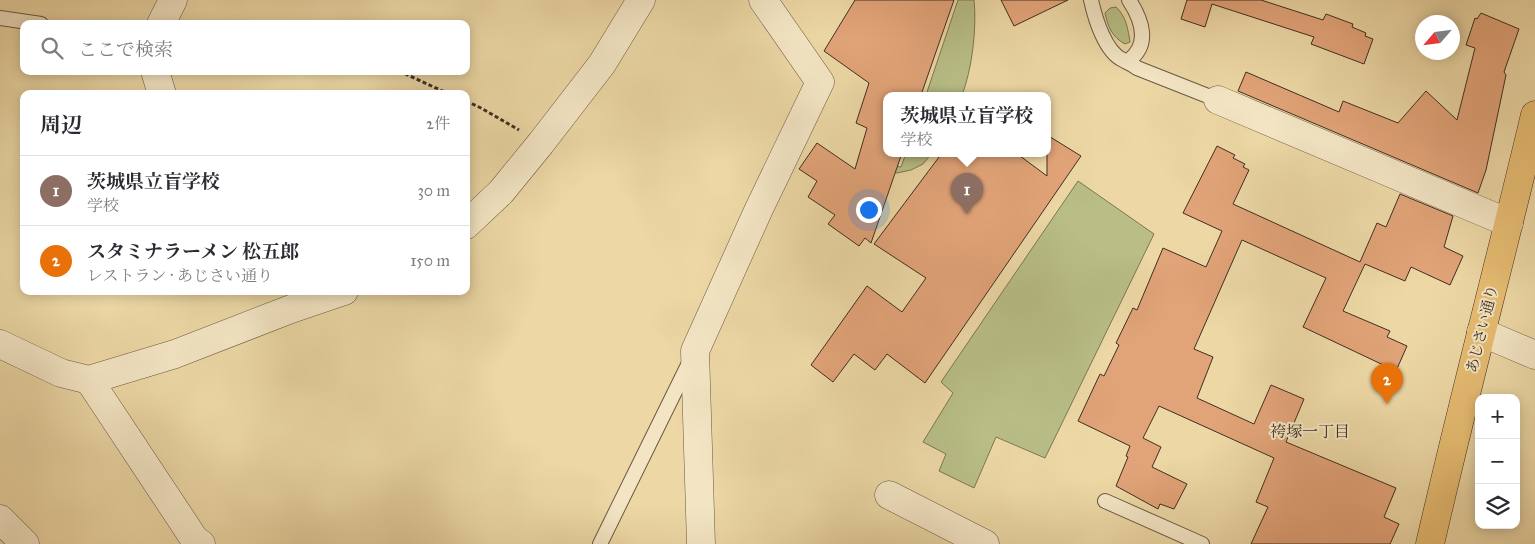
<!DOCTYPE html>
<html lang="ja">
<head>
<meta charset="utf-8">
<style>
  body { margin:0; font-family:"IM FELL Great Primer","Noto Serif JP",serif; background:#f2f2f3; color:#2b2b33 }
  .controls { position:absolute; right:15px; bottom:15px; display:grid; overflow:hidden; border-radius:10px; box-shadow:0 2px 12px #0003 }
  .controls button { width:45px; height:45px; display:grid; place-items:center; padding:0; border:0; border-bottom:1px solid #e1e1e2; background:#fff; color:#2b2b33; font:25px sans-serif }
  .compass { position:absolute; left:1415px; top:15px; width:45px; height:45px; border-radius:50%; background:#fff; box-shadow:0 2px 12px #0003; rotate:242deg }
  .you { position:absolute; left:868px; top:209px; width:18px; height:18px; margin:-12px; border:4px solid #fff; border-radius:50%; background:#1a73e8; box-shadow:0 0 0 8px #1a73e833 }
  .badge { display:grid; place-items:center; width:32px; height:32px; border-radius:50%; background:#0f766e; color:#fff; font-size:16px; font-weight:700 }
  .pin { position:absolute; translate:-50% -41px; filter:drop-shadow(0 1px 2px #0008) }
  .pin::after { content:''; position:absolute; top:26px; width:18px; height:15px; background:inherit; clip-path:polygon(0 0,100% 0,50% 100%) }
  .popup { position:absolute; left:883px; top:92px; width:168px; height:65px; box-sizing:border-box; display:grid; place-content:center; border-radius:10px; background:#fff; filter:drop-shadow(0 1px 4px #0005); font-size:16px; white-space:nowrap; color:#7c7c81 }
  .popup b { font-size:19px; color:#2b2b33 }
  .popup::after { content:''; position:absolute; left:50%; top:100%; margin-left:-10px; border:10px solid transparent; border-top-color:#fff }
  .list { margin:0; padding:0; list-style:none }
  h2 { display:flex; justify-content:space-between; align-items:center; height:65px; margin:0; padding:0 20px; font-size:21px }
  h2 small { font-size:16px; font-weight:400; color:#7c7c81 }
  .list li { display:grid; grid-template-columns:32px 1fr auto; gap:15px; align-items:center; box-sizing:border-box; height:70px; padding:0 20px; border-top:1px solid #e1e1e2 }
  .list b { display:block; font-size:19px; white-space:nowrap }
  .list p { margin:0; font-size:16px; white-space:nowrap; color:#7c7c81 }
  .list em { font-size:16px; font-style:normal; color:#7c7c81 }
  .icon { flex:none; width:28px; height:28px; fill:none; stroke:currentColor; stroke-width:2; stroke-linecap:round; stroke-linejoin:round }
  .map { position:relative; flex:none; width:1535px; height:544px; overflow:hidden }
  .search { position:absolute; background:#fff; box-shadow:0 2px 12px #0003; left:20px; top:20px; width:450px; height:55px; display:flex; align-items:center; gap:12px; box-sizing:border-box; padding:0 18px; border-radius:10px; color:#7c7c81; font-size:19px }
  .panel { position:absolute; background:#fff; box-shadow:0 2px 12px #0003; left:20px; top:90px; width:450px; height:205px; border-radius:10px }
  .map>svg:first-child { display:block }
  .green { fill:#b8be86; stroke:#7c7654 }
  .building { fill:#e1a378; stroke:#402e22 }
  .lines { fill:none; stroke-linecap:round; stroke-linejoin:round }
  .service-casing { stroke:#6b5843; stroke-width:16 }
  .minor-casing { stroke:#6b5843; stroke-width:29 }
  .trunk-casing { stroke:#402e22; stroke-width:29 }
  .path { stroke:#402e22; stroke-width:3; stroke-dasharray:4 2.5; stroke-linecap:butt }
  .service { stroke:#f3e5c4; stroke-width:14 }
  .minor { stroke:#f3e5c4; stroke-width:28 }
  .trunk { stroke:#e6bc72; stroke-width:28 }
  .labels { text-anchor:middle; dominant-baseline:central; stroke-width:4; stroke-linejoin:round; paint-order:stroke }
  .street-label { font-size:15px; fill:#402e22; stroke:#f3e5c4 }
  .neighbourhood-label { font-size:16px; fill:#402e22; stroke:#f3e5c4 }
</style>
</head>
<body>
<div class="map">
<svg width="1535" height="544" viewBox="0 0 1535 544">
  <rect width="100%" height="100%" fill="#ecd7a5"/>
  <filter id="stains"><feTurbulence type="fractalNoise" baseFrequency=".004" numOctaves="4"/><feColorMatrix values="0 0 0 0 .2 0 0 0 0 .09 0 0 0 0 .02 0 0 0 .5 -.17"/></filter>
  <radialGradient id="worn" r=".72"><stop offset=".6" stop-color="#630" stop-opacity="0"/><stop offset="1" stop-color="#630" stop-opacity=".3"/></radialGradient>
  <g class="green">
    <path d="M958,0H974C977,27 972,70 962,95H926Z"/>
    <path d="M1116,7C1126,16 1128,29 1130,42L1125,44C1112,37 1108,27 1105,13L1110,8Z"/>
    <path d="M906,153H932L923,164L911,170L897,173L880,171L866,161L901,167Z"/>
    <path d="M1078,181L1154,234L1045,458L996,437L974,488L939,471L946,454L923,442L953,393L941,382Z"/>
  </g>
  <g class="building">
    <path d="M855,0H954L921,95H887V153H902L871,243L865,238L859,246L828,224L835,215L808,197L817,181L799,169L817,143L855,169L867,128L856,123L869,83L824,51Z"/>
    <path d="M1001,0H1068L1014,26Z"/>
    <path d="M1187,0H1261L1323,20L1326,14L1353,24L1352,27L1366,33L1365,36L1373,39L1364,64L1311,44L1314,37L1212,4L1205,27L1181,19Z"/>
    <path d="M1481,13L1519,29L1504,72L1506,75L1486,170L1478,193L1238,91L1246,72L1339,112L1343,101L1398,123L1426,91L1457,120L1475,48L1466,45L1475,18L1477,19Z"/>
    <path d="M1047,135L1081,156L925,383L887,354L875,370L854,354L833,382L811,365L867,286L902,312L926,278L874,244L942,153H1016L1047,176Z"/>
    <path d="M1217,146L1235,155L1233,158L1245,164L1243,167L1249,170L1233,204L1360,262L1377,223L1386,227L1400,194L1453,216L1444,247L1463,256L1450,285L1411,267L1405,281L1365,264L1343,311L1390,331L1387,337L1407,346L1396,371L1303,327L1326,278L1242,240L1194,349L1213,357L1197,398L1254,424L1271,385L1304,399L1286,442L1396,488L1384,517L1399,524L1390,544H1251L1268,507L1256,502L1274,458L1159,406L1143,438L1161,447L1152,467L1187,484L1174,509L1160,504L1158,509L1116,486L1128,457L1126,456L1130,446L1078,421L1100,374L1104,376L1119,345L1116,343L1133,308L1137,310L1163,248L1206,267L1222,231L1183,213Z"/>
  </g>
  <g class="lines">
    <defs>
      <g id="service">
        <path d="M1091,0C1095,18 1105,52 1123,60C1128,63 1132,64 1137,68L1218,100"/>
        <path d="M0,18L41,24"/>
        <path d="M1128,61C1151,45 1142,20 1129,0"/>
        <path d="M1105,501L1202,544"/>
        <path d="M600,544L690,361"/>
      </g>
      <g id="minor">
        <path d="M161,24L173,0"/>
        <path d="M155,71L162,94"/>
        <path d="M1218,100L1509,223"/>
        <path d="M466,225L501,192L541,143L602,64L641,0"/>
        <path d="M1481,332L1535,355"/>
        <path d="M0,344L61,373L89,380L175,354L291,309L344,291"/>
        <path d="M89,380L195,540L201,544"/>
        <path d="M889,495L985,544"/>
        <path d="M0,519L25,544"/>
        <path d="M701,544L695,351L758,211L820,82L763,0"/>
      </g>
      <path id="trunk" d="M1430,544C1463,400 1501,258 1535,115"/>
    </defs>
    <use href="#service" class="service-casing"/>
    <use href="#minor" class="minor-casing"/>
    <use href="#trunk" class="trunk-casing"/>
    <g class="path">
      <path d="M399,71L449,94"/>
      <path d="M466,101L481,108L519,130"/>
    </g>
    <use href="#service" class="service"/>
    <use href="#minor" class="minor"/>
    <use href="#trunk" class="trunk"/>
  </g>
  <g class="labels">
    <g class="street-label">
      <text transform="translate(1482 329) rotate(-76)">あじさい通り</text>
    </g>
    <g class="neighbourhood-label">
      <text x="1310" y="431">袴塚一丁目</text>
    </g>
  </g>
  <rect width="100%" height="100%" filter="url(#stains)"/>
  <rect width="100%" height="100%" fill="url(#worn)"/>
</svg>
<div class="controls">
<button>+</button>
<button>−</button>
<button><svg class="icon" aria-label="layers" viewBox="0 0 24 24"><path d="M12 4l9 5-9 5-9-5zM3 14l9 5 9-5"/></svg></button>
</div>
<svg class="compass" viewBox="-18 -18 36 36"><path d="M0-13l5 13h-10z" fill="#e53935"/><path d="M0 13l5-13h-10z" fill="#7c7c81"/></svg>
<div class="you"></div>
<div class="pin badge" style="left:967px;top:214px;background:#8d6e63">1</div>
<div class="popup"><b>茨城県立盲学校</b>学校</div>
<div class="pin badge" style="left:1387px;top:404px;background:#e8710a">2</div>
<div class="search"><svg class="icon" aria-label="search" viewBox="0 0 24 24"><circle cx="10" cy="10" r="6"/><path d="M15 15l6 6"/></svg>ここで検索</div>
<section class="panel">
<h2>周辺<small>2件</small></h2>
<ul class="list">
<li><span class="badge" style="background:#8d6e63">1</span><div><b>茨城県立盲学校</b><p>学校</p></div><em>30 m</em></li>
<li><span class="badge" style="background:#e8710a">2</span><div><b>スタミナラーメン 松五郎</b><p>レストラン · あじさい通り</p></div><em>150 m</em></li>
</ul>
</section>
</div>
</body>
</html>
